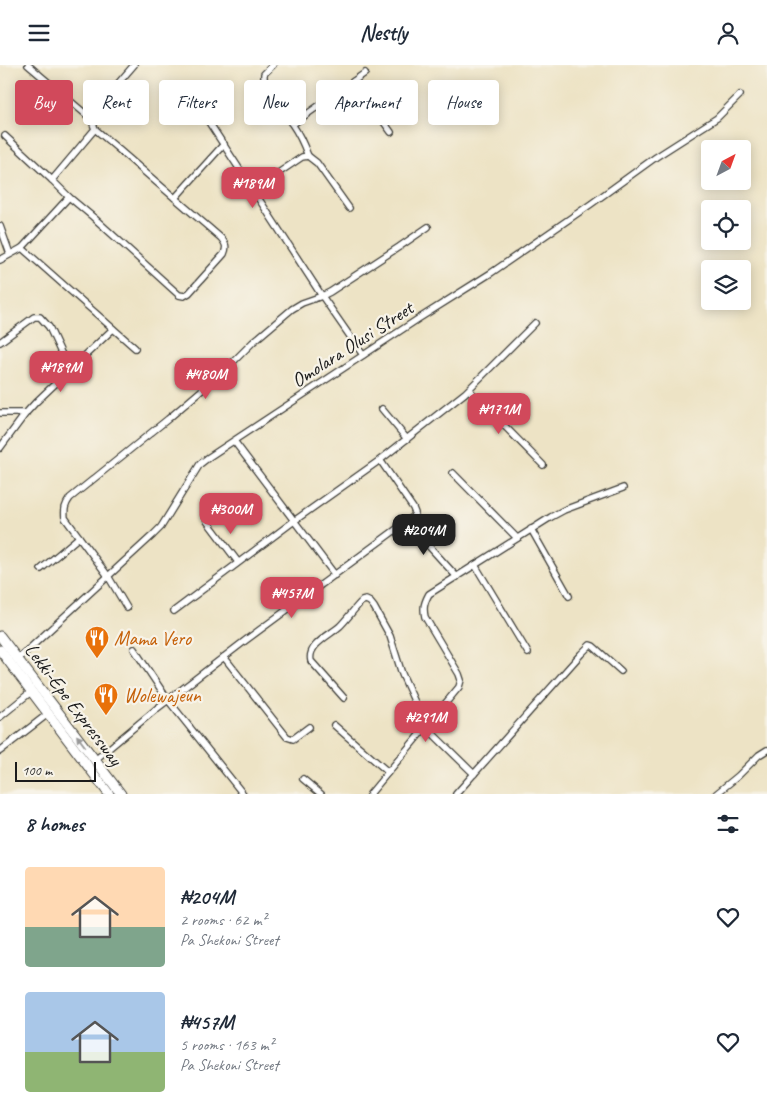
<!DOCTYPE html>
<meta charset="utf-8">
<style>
:root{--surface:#fff;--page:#f2f2f3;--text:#1f2937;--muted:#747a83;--accent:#d1495b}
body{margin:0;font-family:Caveat,sans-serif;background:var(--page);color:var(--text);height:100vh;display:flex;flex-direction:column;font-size:19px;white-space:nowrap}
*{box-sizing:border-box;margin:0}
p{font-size:16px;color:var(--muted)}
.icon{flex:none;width:28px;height:28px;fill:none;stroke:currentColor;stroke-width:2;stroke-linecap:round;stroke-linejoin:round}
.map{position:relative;height:729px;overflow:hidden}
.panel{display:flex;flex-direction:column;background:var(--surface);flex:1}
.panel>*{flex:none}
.top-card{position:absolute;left:15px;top:15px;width:500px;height:45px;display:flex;gap:10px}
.needle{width:32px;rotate:41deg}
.controls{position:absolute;left:701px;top:75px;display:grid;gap:10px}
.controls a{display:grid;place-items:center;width:50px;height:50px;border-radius:5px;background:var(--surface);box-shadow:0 2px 12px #0003;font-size:25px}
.scale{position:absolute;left:15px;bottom:12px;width:81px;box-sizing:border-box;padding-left:5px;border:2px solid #1c1c1c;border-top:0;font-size:14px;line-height:18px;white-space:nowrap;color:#1c1c1c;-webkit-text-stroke:4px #f7f3e8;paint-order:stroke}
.price{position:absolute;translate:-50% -42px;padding:0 11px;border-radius:10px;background:var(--accent);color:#fff;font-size:16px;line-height:32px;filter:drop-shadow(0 1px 2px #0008)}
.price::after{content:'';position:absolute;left:50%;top:30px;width:15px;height:11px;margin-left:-8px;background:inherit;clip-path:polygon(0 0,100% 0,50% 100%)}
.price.on{background:#222;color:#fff}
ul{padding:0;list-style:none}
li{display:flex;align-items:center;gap:15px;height:125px;padding:0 25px}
li span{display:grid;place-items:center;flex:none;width:140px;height:100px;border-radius:5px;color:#555}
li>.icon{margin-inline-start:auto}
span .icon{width:60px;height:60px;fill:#fffc;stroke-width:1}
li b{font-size:21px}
h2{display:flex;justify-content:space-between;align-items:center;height:60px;padding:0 25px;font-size:21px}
.pill{padding:0 18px;border-radius:5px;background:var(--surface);box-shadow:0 2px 12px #0003;font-size:18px;line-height:45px}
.pill.on{background:var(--accent);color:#fff}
header{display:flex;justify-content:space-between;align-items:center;height:65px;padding:0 25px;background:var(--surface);font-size:22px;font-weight:700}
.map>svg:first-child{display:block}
</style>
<header><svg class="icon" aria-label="menu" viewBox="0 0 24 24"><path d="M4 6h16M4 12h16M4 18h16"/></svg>Nestly<svg class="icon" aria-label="person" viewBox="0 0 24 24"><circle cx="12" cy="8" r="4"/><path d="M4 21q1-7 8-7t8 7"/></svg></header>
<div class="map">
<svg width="767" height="729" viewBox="0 0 767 729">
<rect width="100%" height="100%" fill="#f7f3e8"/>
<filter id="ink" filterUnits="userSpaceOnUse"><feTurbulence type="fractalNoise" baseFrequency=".02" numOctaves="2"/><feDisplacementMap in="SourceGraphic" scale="10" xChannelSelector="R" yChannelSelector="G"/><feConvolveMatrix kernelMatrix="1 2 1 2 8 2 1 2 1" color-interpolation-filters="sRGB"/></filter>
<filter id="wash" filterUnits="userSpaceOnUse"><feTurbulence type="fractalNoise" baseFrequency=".0096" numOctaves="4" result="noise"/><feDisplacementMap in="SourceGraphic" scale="20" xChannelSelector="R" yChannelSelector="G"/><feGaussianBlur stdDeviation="1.12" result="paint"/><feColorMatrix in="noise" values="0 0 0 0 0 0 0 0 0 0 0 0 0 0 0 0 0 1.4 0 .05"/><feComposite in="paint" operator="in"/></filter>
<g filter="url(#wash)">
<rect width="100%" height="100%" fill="#ede3c5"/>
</g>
<g filter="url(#ink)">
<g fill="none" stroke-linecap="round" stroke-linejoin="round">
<defs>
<g id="minor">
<path d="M28 0 89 52"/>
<path d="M273 0 264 9C262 24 284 47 292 59 299 69 304 80 308 91"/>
<path d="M354 16 391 67"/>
<path d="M201 45 322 231 363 290"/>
<path d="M293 59 365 8"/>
<path d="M5 71 52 115"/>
<path d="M253 125 302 92 308 91 317 98 349 143"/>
<path d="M69 132 93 152 179 230 184 231 189 228 224 189C227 182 226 179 221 173L95 64"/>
<path d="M175 133 224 79"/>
<path d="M0 161 10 189"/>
<path d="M22 183 135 283"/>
<path d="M0 195 22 183 69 132 52 115 95 64 92 56 89 52 134 0"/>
<path d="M0 277 34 252H40L49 262 69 305"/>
<path d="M469 325 543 400"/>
<path d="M382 344 407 374"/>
<path d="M0 348H26"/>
<path d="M234 376 335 510"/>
<path d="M0 383 26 348 36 337 113 264"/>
<path d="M453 408 517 473"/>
<path d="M207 456 238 497"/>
<path d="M407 457 457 512"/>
<path d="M531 464 569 531"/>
<path d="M475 500 528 588"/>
<path d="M41 504 79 472"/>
<path d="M127 543 108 511 65 453C64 444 65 440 70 433L168 354 223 307 253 277 292 244 302 238 322 231 330 227 399 182 428 162"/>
<path d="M174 546 294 456 380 395 465 328 535 258"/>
<path d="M134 584 168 635 243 729"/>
<path d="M224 592 287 672 293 674 309 662"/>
<path d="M18 594 153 470 161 462 200 399 209 392 418 254 491 208 591 139 656 92 717 53 740 30"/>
<path d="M344 633 311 596C307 580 330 570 340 561 348 553 354 544 362 536L366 535 370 537 374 542 390 571 402 609 426 662 474 709"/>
<path d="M0 652 32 626"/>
<path d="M334 660 388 707"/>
<path d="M0 686 49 648"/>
<path d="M95 695 155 645 246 575 413 452 415 448 413 443 380 395"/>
<path d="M303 714 321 729"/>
<path d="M370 729 459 622 461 615 459 609 425 552C423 543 424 538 429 529L551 452 564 445 623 423"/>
<path d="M456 729 581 589 590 580 593 581 621 606"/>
<path d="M716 729 738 711 759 690 767 685"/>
</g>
<g id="highway">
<path d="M0 571 121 729"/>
<path d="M0 585 109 729"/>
</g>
</defs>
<use href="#minor" stroke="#3b3a35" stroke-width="8"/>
<use href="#highway" stroke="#3b3a35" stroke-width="11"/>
<use href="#minor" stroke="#fff" stroke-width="5.5"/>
<use href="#highway" stroke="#fff" stroke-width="9"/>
</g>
<defs><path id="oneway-solid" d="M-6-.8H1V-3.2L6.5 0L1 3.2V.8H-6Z" transform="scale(1.25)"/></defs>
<use fill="#999" href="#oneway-solid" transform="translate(81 676) rotate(-127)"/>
</g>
<defs>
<symbol id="restaurant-pin" viewBox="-11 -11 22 30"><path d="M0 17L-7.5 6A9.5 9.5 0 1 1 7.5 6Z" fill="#e8710a" stroke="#f7f3e8"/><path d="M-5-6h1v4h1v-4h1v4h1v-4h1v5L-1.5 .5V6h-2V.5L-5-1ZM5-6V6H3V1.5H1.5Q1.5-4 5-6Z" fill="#fff"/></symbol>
</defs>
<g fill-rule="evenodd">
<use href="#restaurant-pin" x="83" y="559" width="28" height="38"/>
<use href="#restaurant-pin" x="92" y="616" width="28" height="38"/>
</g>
<g text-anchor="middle" stroke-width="4.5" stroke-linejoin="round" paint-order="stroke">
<g font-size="20" fill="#1c1c1c" stroke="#f7f3e8">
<text transform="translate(352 279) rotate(-33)" y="7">Omolara Olusi Street</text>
<text transform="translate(74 639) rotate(53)" y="7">Lekki-Epe Expressway</text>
</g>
<g font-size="20" fill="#c56008" stroke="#f7f3e8" text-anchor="start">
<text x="114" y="580">Mama Vero</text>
<text x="124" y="637">Wolewajeun</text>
</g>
</g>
</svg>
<div class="controls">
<a><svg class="needle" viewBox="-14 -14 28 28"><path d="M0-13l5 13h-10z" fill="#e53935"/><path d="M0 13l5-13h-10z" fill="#747a83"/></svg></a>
<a><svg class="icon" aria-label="locate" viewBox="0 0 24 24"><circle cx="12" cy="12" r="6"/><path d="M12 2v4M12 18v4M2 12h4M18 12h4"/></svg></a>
<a><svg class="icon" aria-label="layers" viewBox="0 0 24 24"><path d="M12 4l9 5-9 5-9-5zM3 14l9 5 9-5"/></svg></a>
</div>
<div class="scale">100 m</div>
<b class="price" style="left:253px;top:144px">₦189M</b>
<b class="price" style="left:61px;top:328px">₦189M</b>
<b class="price" style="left:206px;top:335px">₦480M</b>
<b class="price" style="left:499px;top:370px">₦171M</b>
<b class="price" style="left:231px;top:470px">₦300M</b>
<b class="price on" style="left:424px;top:491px">₦204M</b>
<b class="price" style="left:292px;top:554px">₦457M</b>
<b class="price" style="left:426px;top:678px">₦291M</b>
<div class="top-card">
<a class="pill on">Buy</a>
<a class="pill">Rent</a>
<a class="pill">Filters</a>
<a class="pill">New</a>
<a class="pill">Apartment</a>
<a class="pill">House</a>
</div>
</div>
<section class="panel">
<h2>8 homes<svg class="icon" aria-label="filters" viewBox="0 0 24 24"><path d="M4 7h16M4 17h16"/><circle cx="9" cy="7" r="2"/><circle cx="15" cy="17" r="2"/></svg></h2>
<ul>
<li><span style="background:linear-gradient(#ffd9b3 60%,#7fa58c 0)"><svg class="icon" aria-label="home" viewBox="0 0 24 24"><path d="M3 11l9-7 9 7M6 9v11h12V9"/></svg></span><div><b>₦204M</b><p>2 rooms · 62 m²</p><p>Pa Shekoni Street</p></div><svg class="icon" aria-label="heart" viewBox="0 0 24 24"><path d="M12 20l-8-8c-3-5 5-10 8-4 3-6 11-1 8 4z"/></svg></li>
<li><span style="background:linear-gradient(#a9c7e8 60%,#8fb573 0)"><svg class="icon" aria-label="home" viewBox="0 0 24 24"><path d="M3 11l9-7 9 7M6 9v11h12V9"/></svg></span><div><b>₦457M</b><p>5 rooms · 163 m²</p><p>Pa Shekoni Street</p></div><svg class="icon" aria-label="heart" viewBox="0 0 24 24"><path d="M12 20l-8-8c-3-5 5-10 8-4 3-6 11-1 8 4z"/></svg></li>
</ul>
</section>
